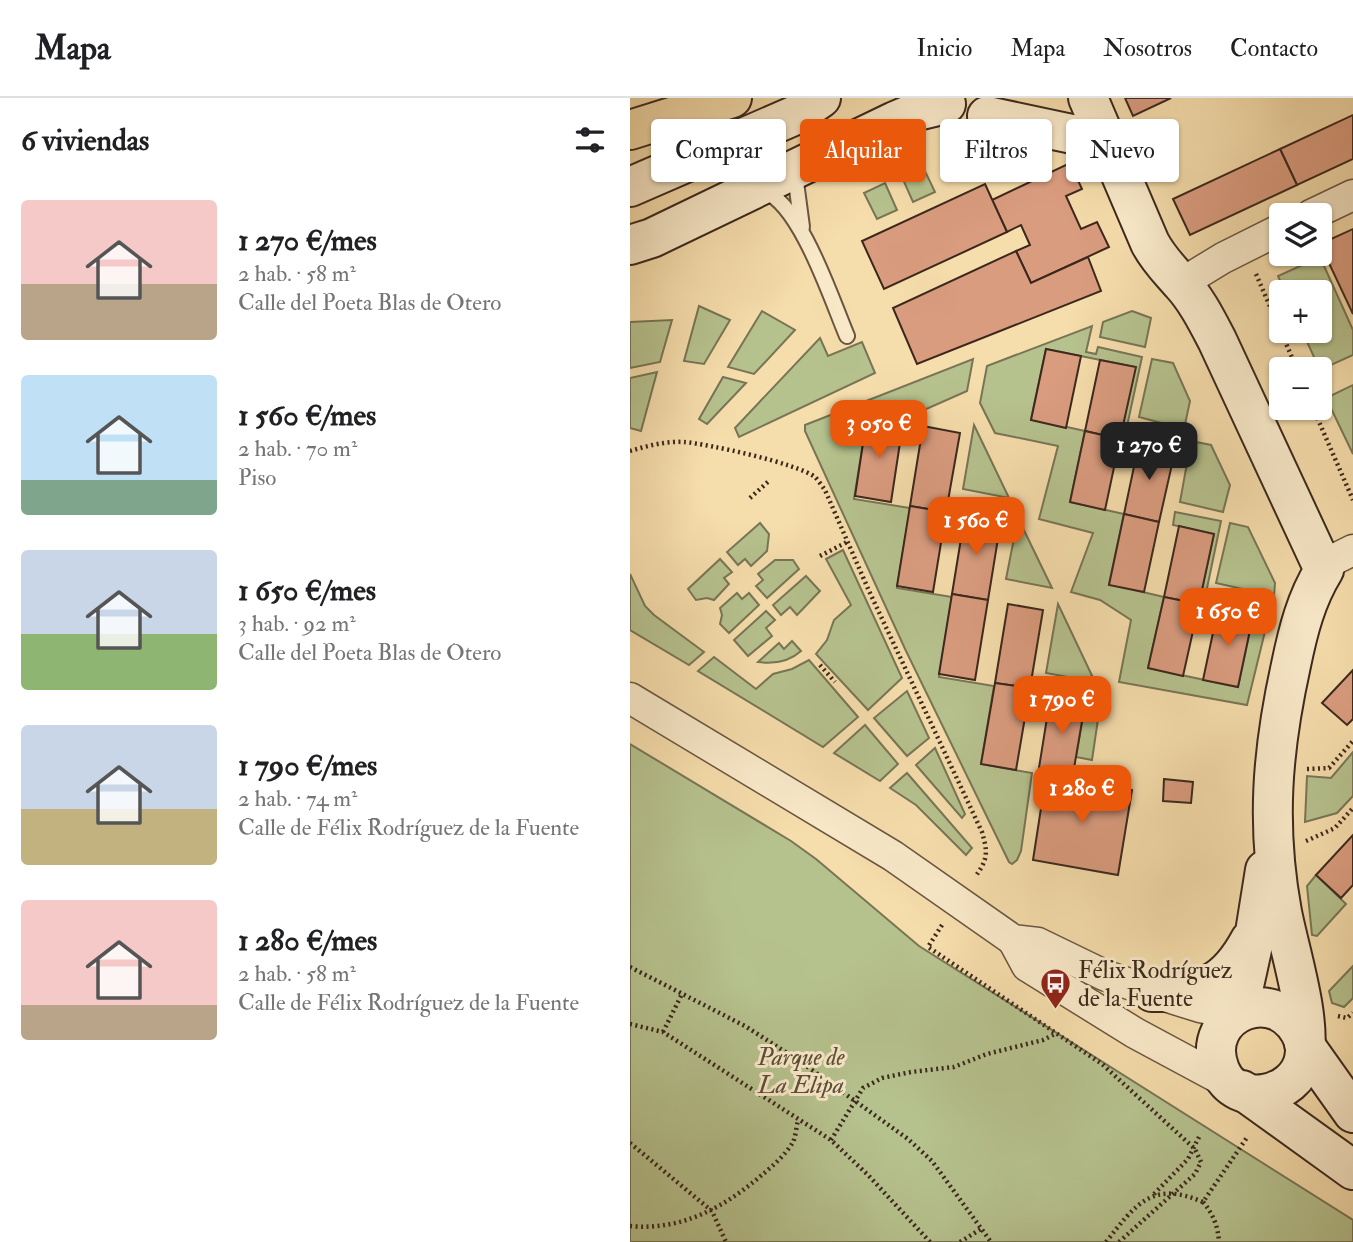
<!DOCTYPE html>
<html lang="es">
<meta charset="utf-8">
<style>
:root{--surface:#fff;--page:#f2f2f2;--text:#202124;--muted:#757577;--line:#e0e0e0;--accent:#ea580c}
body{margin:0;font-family:"IM FELL Double Pica",serif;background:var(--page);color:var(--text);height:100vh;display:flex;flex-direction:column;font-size:26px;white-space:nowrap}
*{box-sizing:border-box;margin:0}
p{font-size:23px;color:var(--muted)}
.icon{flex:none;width:38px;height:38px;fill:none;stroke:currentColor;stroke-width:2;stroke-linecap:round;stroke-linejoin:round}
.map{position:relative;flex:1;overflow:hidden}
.details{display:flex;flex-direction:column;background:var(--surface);width:630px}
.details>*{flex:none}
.guide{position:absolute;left:21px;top:21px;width:597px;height:63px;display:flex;gap:14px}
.tools{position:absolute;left:639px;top:105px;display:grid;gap:14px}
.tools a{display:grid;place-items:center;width:63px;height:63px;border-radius:7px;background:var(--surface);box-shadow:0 2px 5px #0004;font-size:35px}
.price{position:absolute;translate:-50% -60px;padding:0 16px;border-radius:14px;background:var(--accent);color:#fff;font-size:23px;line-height:46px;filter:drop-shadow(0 2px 4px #0008)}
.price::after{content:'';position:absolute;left:50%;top:42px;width:21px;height:16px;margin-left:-10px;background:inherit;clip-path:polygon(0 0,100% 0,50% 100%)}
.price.current{background:#222;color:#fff}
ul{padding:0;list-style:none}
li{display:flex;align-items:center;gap:21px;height:175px;padding:0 21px}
li span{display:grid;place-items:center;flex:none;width:196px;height:140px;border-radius:7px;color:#555}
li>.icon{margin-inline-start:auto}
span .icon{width:84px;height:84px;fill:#fffc;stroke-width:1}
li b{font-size:30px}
h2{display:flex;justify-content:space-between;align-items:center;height:84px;padding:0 21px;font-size:30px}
.pill{padding:0 24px;border-radius:7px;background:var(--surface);box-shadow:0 2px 5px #0004;font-size:24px;line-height:63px}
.pill.current{background:var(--accent);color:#fff}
header{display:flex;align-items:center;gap:42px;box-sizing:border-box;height:98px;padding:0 35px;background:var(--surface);border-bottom:2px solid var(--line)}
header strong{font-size:33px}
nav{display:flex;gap:38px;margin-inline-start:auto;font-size:24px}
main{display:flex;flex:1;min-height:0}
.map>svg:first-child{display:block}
</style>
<header>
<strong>Mapa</strong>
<nav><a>Inicio</a><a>Mapa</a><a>Nosotros</a><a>Contacto</a></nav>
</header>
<main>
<section class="details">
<h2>6 viviendas<svg class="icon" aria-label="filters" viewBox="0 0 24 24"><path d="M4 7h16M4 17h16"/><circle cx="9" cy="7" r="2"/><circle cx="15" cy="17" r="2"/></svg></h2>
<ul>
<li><span style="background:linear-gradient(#f6c9c9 60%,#b9a48a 0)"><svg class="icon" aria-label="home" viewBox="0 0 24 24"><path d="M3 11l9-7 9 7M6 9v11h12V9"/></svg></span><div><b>1 270 €/mes</b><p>2 hab. · 58 m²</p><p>Calle del Poeta Blas de Otero</p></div></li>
<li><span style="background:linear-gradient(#bfe0f5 75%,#7fa58c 0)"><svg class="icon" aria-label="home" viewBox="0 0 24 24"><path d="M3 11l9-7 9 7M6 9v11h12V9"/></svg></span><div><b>1 560 €/mes</b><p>2 hab. · 70 m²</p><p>Piso</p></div></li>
<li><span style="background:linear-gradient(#c9d6e8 60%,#8fb573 0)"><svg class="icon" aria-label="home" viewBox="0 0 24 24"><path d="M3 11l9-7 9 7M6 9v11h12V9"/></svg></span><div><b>1 650 €/mes</b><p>3 hab. · 92 m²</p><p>Calle del Poeta Blas de Otero</p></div></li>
<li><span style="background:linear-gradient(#c9d6e8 60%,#c2b280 0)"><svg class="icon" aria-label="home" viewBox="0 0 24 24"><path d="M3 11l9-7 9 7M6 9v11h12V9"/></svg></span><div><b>1 790 €/mes</b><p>2 hab. · 74 m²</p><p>Calle de Félix Rodríguez de la Fuente</p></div></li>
<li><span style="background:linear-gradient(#f6c9c9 75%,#b9a48a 0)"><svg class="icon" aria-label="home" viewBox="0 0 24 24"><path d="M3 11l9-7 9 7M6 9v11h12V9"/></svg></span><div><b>1 280 €/mes</b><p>2 hab. · 58 m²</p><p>Calle de Félix Rodríguez de la Fuente</p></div></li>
</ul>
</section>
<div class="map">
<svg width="723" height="1144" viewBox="0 0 723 1144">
<rect width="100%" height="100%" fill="#f6ddac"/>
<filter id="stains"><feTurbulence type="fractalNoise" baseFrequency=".00286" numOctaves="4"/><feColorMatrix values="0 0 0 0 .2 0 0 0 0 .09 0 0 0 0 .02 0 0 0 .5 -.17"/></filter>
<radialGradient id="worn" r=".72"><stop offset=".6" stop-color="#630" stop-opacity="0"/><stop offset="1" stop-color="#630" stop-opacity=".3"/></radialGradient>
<g fill="#b6c28e" stroke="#787556" stroke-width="2">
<path d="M287 69H293L305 94 283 104 271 77Z"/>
<path d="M255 85 267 112 247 121 234 95Z"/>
<path d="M690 159 723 232V257L690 272 672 233H690V194H655L648 178Z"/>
<path d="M69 208 100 222 74 266 54 263Z"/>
<path d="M132 213 165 232 124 276 98 269Z"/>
<path d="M502 213 521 220 515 249 470 239 473 224Z"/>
<path d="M42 222 30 264 0 270V224Z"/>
<path d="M462 228 456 254 466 256 468 249 512 259 494 342 490 341 505 269 416 251 401 321 455 333 440 404 494 416 479 486 534 499 518 570 608 589 623 518 582 509 585 497 641 509 617 607 489 584 501 522 470 502 441 494 463 435 409 421 428 348 365 335 350 305 357 268Z"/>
<path d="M190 240 198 258 232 244 245 275 109 339 105 330Z"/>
<path d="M343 261 337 293 267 324 237 320 224 401 280 410 267 490 322 499 309 579 364 588 351 666 402 675 391 753 387 762 382 766 379 764 276 553 175 333V327Z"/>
<path d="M522 261 543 265 560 303 554 331 509 319Z"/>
<path d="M27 274 11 333 0 330V280Z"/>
<path d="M93 279 116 285 77 326 69 321Z"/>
<path d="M723 287V356L696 300Z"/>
<path d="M344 327 379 400 333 391Z"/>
<path d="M561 343 581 347 600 387 593 414 550 404Z"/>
<path d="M545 414 591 423 576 495H571L584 436 543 427Z"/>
<path d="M388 420 422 490 376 481Z"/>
<path d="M130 425 139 436 137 453 121 468 115 461 108 467 97 454Z"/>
<path d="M600 425 618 429 645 485 644 498 586 485Z"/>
<path d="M213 452 272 580 238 612 186 556 197 542 204 522 221 507 196 461Z"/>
<path d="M90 461 102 474 94 480 99 486 84 502 77 500 66 502 58 491Z"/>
<path d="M145 462H163L169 471 137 500 126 488 133 482 128 476Z"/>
<path d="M0 476 15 508 24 517 74 554 59 567 0 532Z"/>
<path d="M176 478 190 493 167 517 160 509 151 517 143 507Z"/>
<path d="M107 495 112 501 119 495 129 507 99 535 90 526 92 517 90 510Z"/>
<path d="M428 506 465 584 416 575Z"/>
<path d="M136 513 145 522 136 530 142 538 118 558 104 542Z"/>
<path d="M162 543 171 553C159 564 143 566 128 564L149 545 154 551Z"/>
<path d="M84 559 126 591 143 576 162 571 179 562 228 619 193 649 68 573Z"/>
<path d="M415 585 472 594 462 662 446 659 456 601 414 593Z"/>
<path d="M277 593 299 640 277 658 244 620Z"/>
<path d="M235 627 268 666 250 683 204 655Z"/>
<path d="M0 646 161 743 186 761 289 848 723 1122V1144H0Z"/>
<path d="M305 650 335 716 332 720 286 667Z"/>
<path d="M723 654V698L707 715 675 724 677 678 701 680Z"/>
<path d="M277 675 342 750 336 757 286 707 260 690Z"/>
<path d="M686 777 716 806 687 838 682 837 677 788Z"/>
<path d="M723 868V900L714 909 702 905 699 893Z"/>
</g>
<g fill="#da9c7f" stroke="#3b281d" stroke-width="2">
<path d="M495 0H541L503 18Z"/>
<path d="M723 17V61L667 87 650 51Z"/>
<path d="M650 51 667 87 560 137 543 101Z"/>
<path d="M440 65 452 91 436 98 451 131 467 124 479 149 401 185 386 153 400 147 391 127 377 134 362 102Z"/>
<path d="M355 86 377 134 254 191 232 143Z"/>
<path d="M723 131V216L690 146Z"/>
<path d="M386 153 401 185 458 159 471 193 287 266 263 210Z"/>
<path d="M416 251 451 258 436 330 401 322Z"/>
<path d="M470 262 506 269 490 341 455 333Z"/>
<path d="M237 319 273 325 261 404 225 398Z"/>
<path d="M293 328 330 335 316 414 280 408Z"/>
<path d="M455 333 490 341 475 412 440 404Z"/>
<path d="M509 345 545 353 529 424 494 416Z"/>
<path d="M280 408 316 414 303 494 267 488Z"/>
<path d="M335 416 371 422 358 502 322 496Z"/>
<path d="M494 416 529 424 514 494 479 487Z"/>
<path d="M549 428 584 436 569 506 534 499Z"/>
<path d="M322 496 358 502 345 582 309 576Z"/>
<path d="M534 499 569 506 553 578 518 570Z"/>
<path d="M378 506 413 512 400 590 365 585Z"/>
<path d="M588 511 623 518 608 589 573 582Z"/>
<path d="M723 572V621L717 627 692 605Z"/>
<path d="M365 585 400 590 386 672 351 666Z"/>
<path d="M421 595 456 600 442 682 408 676Z"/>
<path d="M416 678 502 692 488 777 403 762Z"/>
<path d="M534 681 563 684 561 705 533 703Z"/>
<path d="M723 737V787L711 800 686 777Z"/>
</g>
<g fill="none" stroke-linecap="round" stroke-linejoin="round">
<defs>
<g id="lane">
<path d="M171 74 166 84 172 129"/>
<path d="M133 93C170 104 202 203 217 238"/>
</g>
<g id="street">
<path d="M681 117 723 97"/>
<path d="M552 185 593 160 651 131"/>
<path d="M694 472 705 461 723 452"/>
<path d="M0 600 263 758 383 842 408 845 474 877 522 894 570 909 606 916"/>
<path d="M383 842 397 868 505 935 598 985"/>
</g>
<g id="secondary">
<path d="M458 0 520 145C529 162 539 171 551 185 566 201 577 223 587 242L694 472C676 501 668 533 661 567 642 653 636 727 652 814 660 855 682 921 674 961 666 999 606 1012 590 972 567 915 650 880 674 943"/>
<path d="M357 18 475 43"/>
<path d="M0 89 168 16 191 0"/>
<path d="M0 147 22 140 265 23 291 12 316 6"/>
<path d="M522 894C572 895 595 888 620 842"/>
<path d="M608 915 623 847 635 772"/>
<path d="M674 946 723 1015"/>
<path d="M612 992 723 1072"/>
</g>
<path id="highway" d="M0 32 102 0"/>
</defs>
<use href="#lane" stroke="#6a5541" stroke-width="18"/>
<use href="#street" stroke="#6a5541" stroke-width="33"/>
<use href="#secondary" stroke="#3b281d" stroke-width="42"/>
<use href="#highway" stroke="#3b281d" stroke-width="42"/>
<g stroke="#3b281d" stroke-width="4.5" stroke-dasharray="2 3.5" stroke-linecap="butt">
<path d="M626 176 667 271"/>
<path d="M683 310 723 402"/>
<path d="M0 353C17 348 35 343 54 344 78 346 166 365 185 379 188 382 192 388 195 392L239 493 352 734C358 755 358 761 345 779"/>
<path d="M120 400 140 382"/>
<path d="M190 458 217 444"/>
<path d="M190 567 205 584"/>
<path d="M677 671 699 670 723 643"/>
<path d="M676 743 705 730 723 710"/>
<path d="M312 827 298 849 472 966 565 1051 571 1064 565 1076 489 1144"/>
<path d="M0 869 115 928 168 962 278 1041 302 1063 361 1144"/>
<path d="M708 918 717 920 723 915"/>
<path d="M0 926 33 934 201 1042 238 1077 300 1144"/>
<path d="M33 934 52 896"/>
<path d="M201 1042 233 990 252 980 281 974 324 969 357 956 413 942 425 936"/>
<path d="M0 1045 82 1113 96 1144"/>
<path d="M524 1096 558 1061 570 1037"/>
<path d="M573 1104C583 1116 588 1128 589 1144"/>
<path d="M0 1128C52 1133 95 1109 133 1076 143 1068 157 1055 163 1044 166 1038 166 1029 168 1023"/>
<path d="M330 1144 351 1131"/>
<path d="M476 1144C506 1106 522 1082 573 1104L618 1038"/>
</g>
<use href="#lane" stroke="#f9e9c9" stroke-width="14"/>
<use href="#street" stroke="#f9e9c9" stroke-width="30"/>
<use href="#secondary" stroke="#f9e9c9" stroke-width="38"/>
<use href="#highway" stroke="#f6ddac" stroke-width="38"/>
</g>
<defs>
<symbol id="bus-pin" viewBox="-11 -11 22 30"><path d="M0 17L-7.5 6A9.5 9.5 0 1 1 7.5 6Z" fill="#8f2418" stroke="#f9e9c9"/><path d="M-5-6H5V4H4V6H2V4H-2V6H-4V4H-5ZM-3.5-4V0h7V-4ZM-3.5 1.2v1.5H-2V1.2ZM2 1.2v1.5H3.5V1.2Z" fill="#fff"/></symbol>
</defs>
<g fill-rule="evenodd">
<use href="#bus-pin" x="408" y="868" width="35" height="47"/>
</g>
<g text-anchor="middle" stroke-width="6" stroke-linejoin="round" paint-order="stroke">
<g font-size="24" fill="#3b281d" stroke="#f9e9c9" text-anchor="start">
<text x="448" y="880">Félix Rodríguez<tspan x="448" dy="28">de la Fuente</tspan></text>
</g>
<g font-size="24" font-style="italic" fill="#5a4e39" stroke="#f9e9c9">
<text x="171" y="967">Parque de<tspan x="171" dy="28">La Elipa</tspan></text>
</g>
</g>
<rect width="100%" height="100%" filter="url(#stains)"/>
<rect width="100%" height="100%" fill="url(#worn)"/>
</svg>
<div class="tools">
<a><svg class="icon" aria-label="layers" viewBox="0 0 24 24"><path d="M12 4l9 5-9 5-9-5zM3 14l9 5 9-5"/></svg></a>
<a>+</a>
<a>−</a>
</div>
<b class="price" style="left:249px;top:362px">3 050 €</b>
<b class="price current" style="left:519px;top:384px">1 270 €</b>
<b class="price" style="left:346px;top:459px">1 560 €</b>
<b class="price" style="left:598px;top:550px">1 650 €</b>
<b class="price" style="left:432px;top:638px">1 790 €</b>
<b class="price" style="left:452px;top:727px">1 280 €</b>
<div class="guide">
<a class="pill">Comprar</a>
<a class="pill current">Alquilar</a>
<a class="pill">Filtros</a>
<a class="pill">Nuevo</a>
</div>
</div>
</main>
